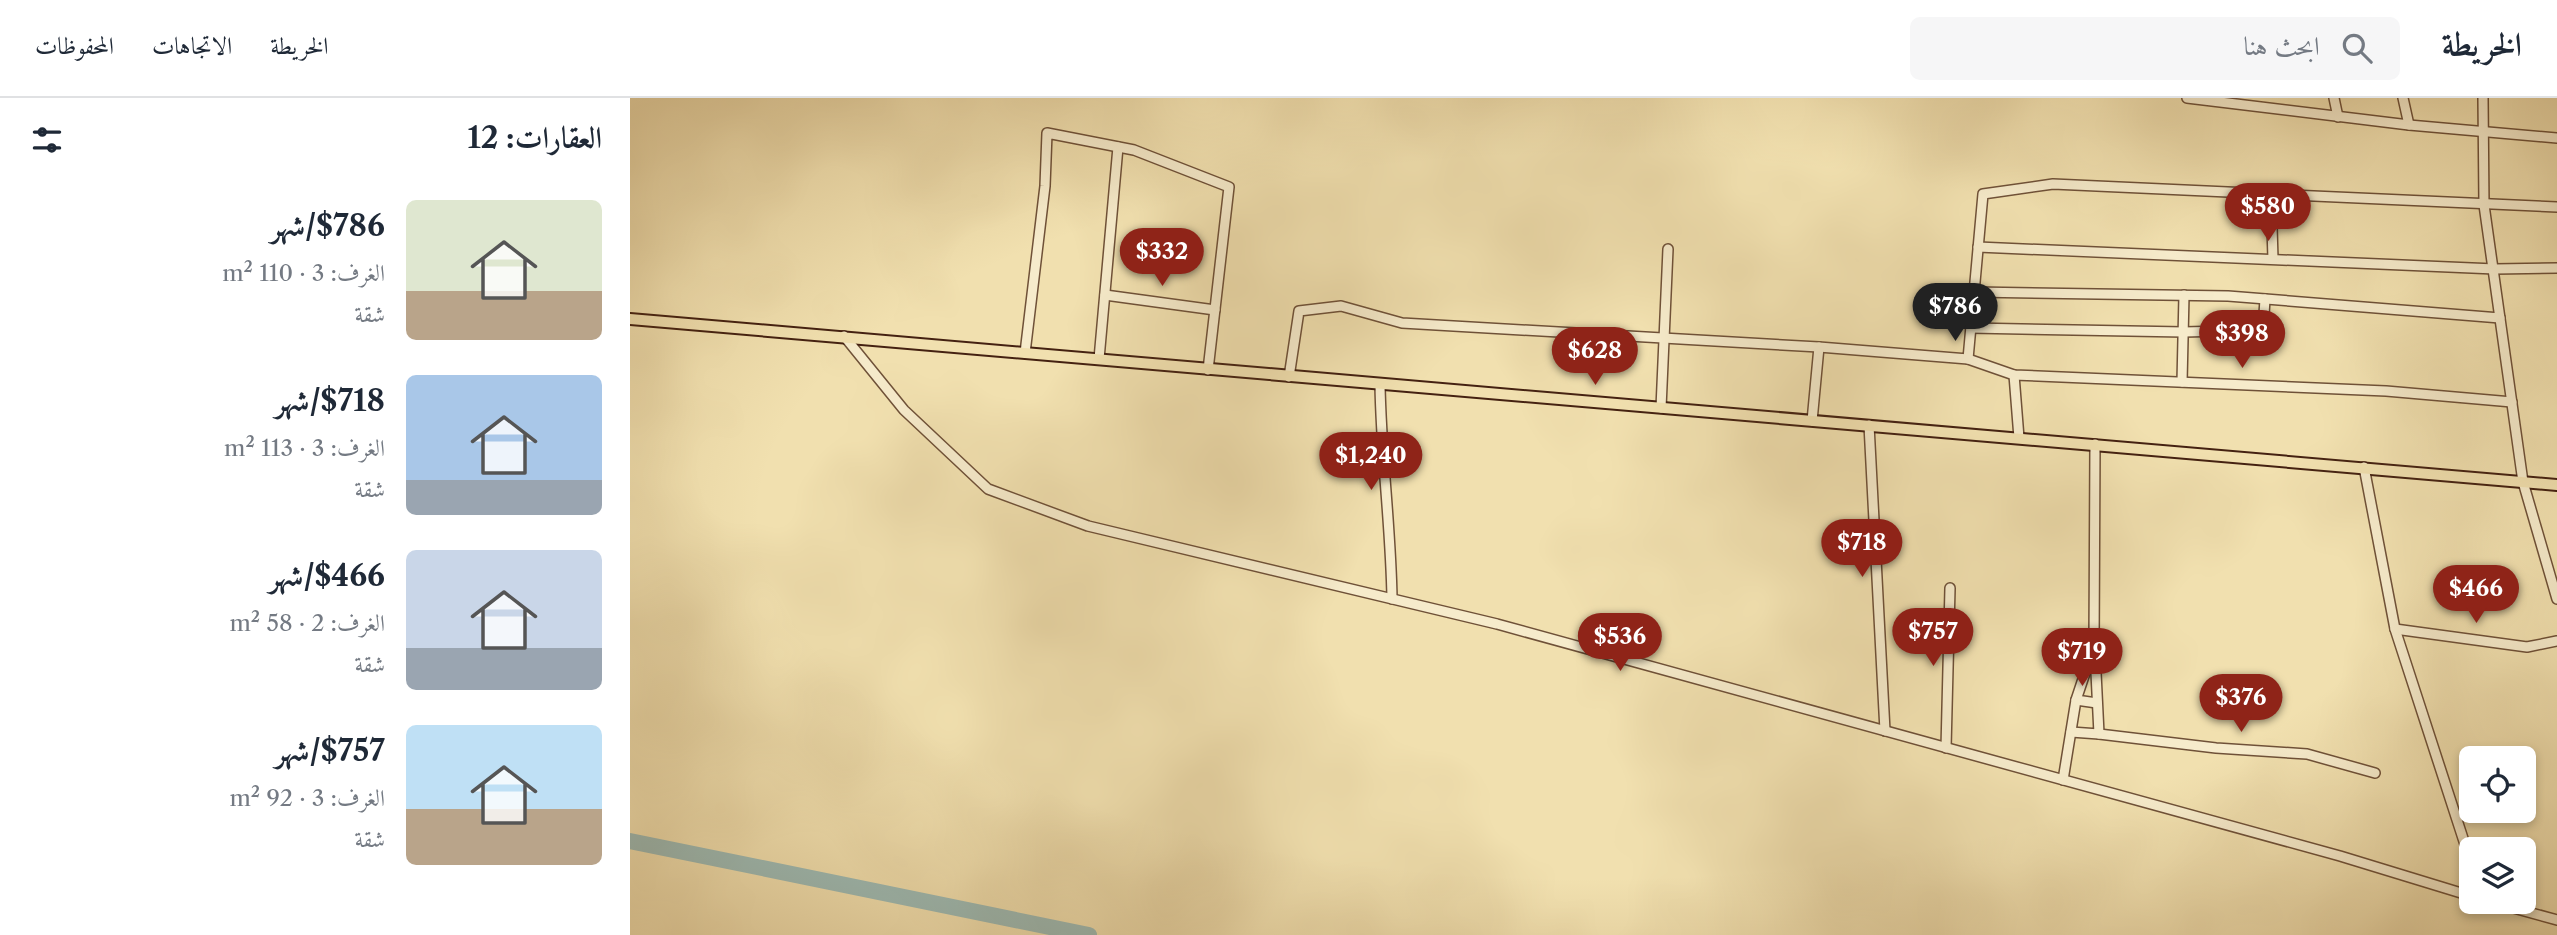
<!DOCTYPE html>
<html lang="ar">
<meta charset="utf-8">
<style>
:root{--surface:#fff;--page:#f6f6f7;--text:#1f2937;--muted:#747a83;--line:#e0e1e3;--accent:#8f2418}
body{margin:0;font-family:"Libre Caslon Text",Amiri,serif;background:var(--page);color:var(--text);direction:rtl;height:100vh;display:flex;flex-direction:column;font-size:26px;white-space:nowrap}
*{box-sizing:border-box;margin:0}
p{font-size:23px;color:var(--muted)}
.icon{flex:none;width:38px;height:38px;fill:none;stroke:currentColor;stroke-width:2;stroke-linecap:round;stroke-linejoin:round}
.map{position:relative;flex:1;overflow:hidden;direction:ltr}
.drawer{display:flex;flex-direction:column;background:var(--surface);width:630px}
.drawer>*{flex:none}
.fabs{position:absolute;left:1829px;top:648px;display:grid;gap:14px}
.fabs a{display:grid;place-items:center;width:77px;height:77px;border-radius:10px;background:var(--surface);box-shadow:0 4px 10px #0003;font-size:35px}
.price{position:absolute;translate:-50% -60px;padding:0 16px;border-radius:24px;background:var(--accent);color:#fff;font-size:23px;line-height:46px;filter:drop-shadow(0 2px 4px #0008)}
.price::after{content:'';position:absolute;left:50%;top:42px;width:21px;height:16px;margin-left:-10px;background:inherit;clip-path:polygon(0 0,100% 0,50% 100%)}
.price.on{background:#222;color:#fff}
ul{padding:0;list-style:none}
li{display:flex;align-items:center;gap:21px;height:175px;padding:0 28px}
li span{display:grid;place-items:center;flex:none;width:196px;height:140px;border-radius:10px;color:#555}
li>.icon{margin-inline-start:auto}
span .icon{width:84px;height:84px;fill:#fffc;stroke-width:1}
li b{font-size:30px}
h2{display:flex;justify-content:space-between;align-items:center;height:84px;padding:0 28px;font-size:30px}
header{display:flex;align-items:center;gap:42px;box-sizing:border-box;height:98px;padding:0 35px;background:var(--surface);border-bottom:2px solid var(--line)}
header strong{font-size:33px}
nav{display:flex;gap:38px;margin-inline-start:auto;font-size:24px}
.search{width:490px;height:63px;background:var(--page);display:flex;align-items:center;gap:18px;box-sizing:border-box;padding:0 24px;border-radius:10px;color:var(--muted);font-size:26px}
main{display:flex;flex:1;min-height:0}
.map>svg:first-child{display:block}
</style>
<header>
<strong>الخريطة</strong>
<div class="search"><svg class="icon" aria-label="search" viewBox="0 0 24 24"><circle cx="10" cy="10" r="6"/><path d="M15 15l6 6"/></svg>ابحث هنا</div>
<nav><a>الخريطة</a><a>الاتجاهات</a><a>المحفوظات</a></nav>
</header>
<main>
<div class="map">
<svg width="1927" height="837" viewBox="0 0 1927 837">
<rect width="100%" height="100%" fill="#f1e0af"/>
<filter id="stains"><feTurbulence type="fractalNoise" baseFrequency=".00286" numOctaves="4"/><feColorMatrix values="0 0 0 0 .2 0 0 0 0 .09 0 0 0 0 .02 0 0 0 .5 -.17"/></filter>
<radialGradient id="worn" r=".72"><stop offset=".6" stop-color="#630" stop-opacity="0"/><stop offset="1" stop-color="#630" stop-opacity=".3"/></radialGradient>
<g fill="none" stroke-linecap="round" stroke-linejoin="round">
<path stroke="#9ebbb4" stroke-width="16" d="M0 743 459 837"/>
<defs>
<g id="minor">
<path d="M1557 0 1779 27 1927 40"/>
<path d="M1704 0 1708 19"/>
<path d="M1773 0 1779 27"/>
<path d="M1853 0 1854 107 1893 384 1927 501"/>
<path d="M1641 96 1643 161"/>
<path d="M1348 149 1865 171 1927 170"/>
<path d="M1344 194 1598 198 1870 220"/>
<path d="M475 197 585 212"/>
<path d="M1341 230 1554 234 1633 232 1635 201"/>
<path d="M214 238 274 312 358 391 458 428 867 526 1710 758 1841 798"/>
<path d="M395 255 415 88 417 35 504 52 599 89 578 272"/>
<path d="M469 261 488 49"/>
<path d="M1338 261 1384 277 1756 293 1882 304"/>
<path d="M1384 277 1389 340"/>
<path d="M659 279 669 213 711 208 772 225 1189 249 1338 261 1353 96 1423 86 1927 109"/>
<path d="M1552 284 1554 197"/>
<path d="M750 286C751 358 761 429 762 501"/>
<path d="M1031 310 1038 151"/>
<path d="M1182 323 1189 249"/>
<path d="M1239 327 1255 633"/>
<path d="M1734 369 1765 531 1841 765"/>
<path d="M1765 531 1897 549 1927 543"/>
<path d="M1446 602 1467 605"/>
<path d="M1441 634 1469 636 1465 554"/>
<path d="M1469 636 1586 650 1677 656 1745 675"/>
<path d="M1316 650 1320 490"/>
<path d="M1433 682 1446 602 1464 548 1465 346"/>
<path d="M1858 803 1927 822"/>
</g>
<path id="major" d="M0 221 1927 387"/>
</defs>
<use href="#minor" stroke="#6f5138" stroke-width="12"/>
<use href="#major" stroke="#442111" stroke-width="14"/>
<use href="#minor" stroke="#f6ebcb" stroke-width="9"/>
<use href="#major" stroke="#f1e0af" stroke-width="10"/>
</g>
<rect width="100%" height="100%" filter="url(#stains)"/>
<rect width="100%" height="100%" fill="url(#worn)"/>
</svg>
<div class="fabs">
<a><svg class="icon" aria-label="locate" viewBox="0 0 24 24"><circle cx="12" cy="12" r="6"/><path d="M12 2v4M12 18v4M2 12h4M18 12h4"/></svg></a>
<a><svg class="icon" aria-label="layers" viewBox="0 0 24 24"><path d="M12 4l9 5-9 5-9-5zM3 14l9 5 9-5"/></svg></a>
</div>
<b class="price" style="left:1638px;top:145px">$580</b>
<b class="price" style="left:532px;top:190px">$332</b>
<b class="price on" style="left:1325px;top:245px">$786</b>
<b class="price" style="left:1612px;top:272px">$398</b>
<b class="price" style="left:965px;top:289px">$628</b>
<b class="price" style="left:741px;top:394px">$1,240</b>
<b class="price" style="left:1232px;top:481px">$718</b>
<b class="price" style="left:1846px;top:527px">$466</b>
<b class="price" style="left:1303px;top:570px">$757</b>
<b class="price" style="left:990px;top:575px">$536</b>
<b class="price" style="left:1452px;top:590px">$719</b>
<b class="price" style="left:1611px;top:636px">$376</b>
</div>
<section class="drawer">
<h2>العقارات: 12<svg class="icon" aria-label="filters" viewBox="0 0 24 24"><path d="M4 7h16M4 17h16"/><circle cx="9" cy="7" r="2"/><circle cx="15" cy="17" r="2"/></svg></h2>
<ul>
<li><span style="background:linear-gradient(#dfe7d0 65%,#b9a48a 0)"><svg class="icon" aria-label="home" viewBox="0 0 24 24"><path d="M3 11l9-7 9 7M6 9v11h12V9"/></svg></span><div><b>$786/شهر</b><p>الغرف: 3 · 110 m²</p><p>شقة</p></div></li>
<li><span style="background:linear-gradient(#a9c7e8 75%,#9aa5b1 0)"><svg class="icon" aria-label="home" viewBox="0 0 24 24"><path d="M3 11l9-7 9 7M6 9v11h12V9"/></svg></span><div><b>$718/شهر</b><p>الغرف: 3 · 113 m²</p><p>شقة</p></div></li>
<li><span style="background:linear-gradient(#c9d6e8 70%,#9aa5b1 0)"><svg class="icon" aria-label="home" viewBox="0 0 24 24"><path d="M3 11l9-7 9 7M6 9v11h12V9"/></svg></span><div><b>$466/شهر</b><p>الغرف: 2 · 58 m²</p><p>شقة</p></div></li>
<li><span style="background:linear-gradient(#bfe0f5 60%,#b9a48a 0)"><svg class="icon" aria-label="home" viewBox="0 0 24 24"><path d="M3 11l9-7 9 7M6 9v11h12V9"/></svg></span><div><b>$757/شهر</b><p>الغرف: 3 · 92 m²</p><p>شقة</p></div></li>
</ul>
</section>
</main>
